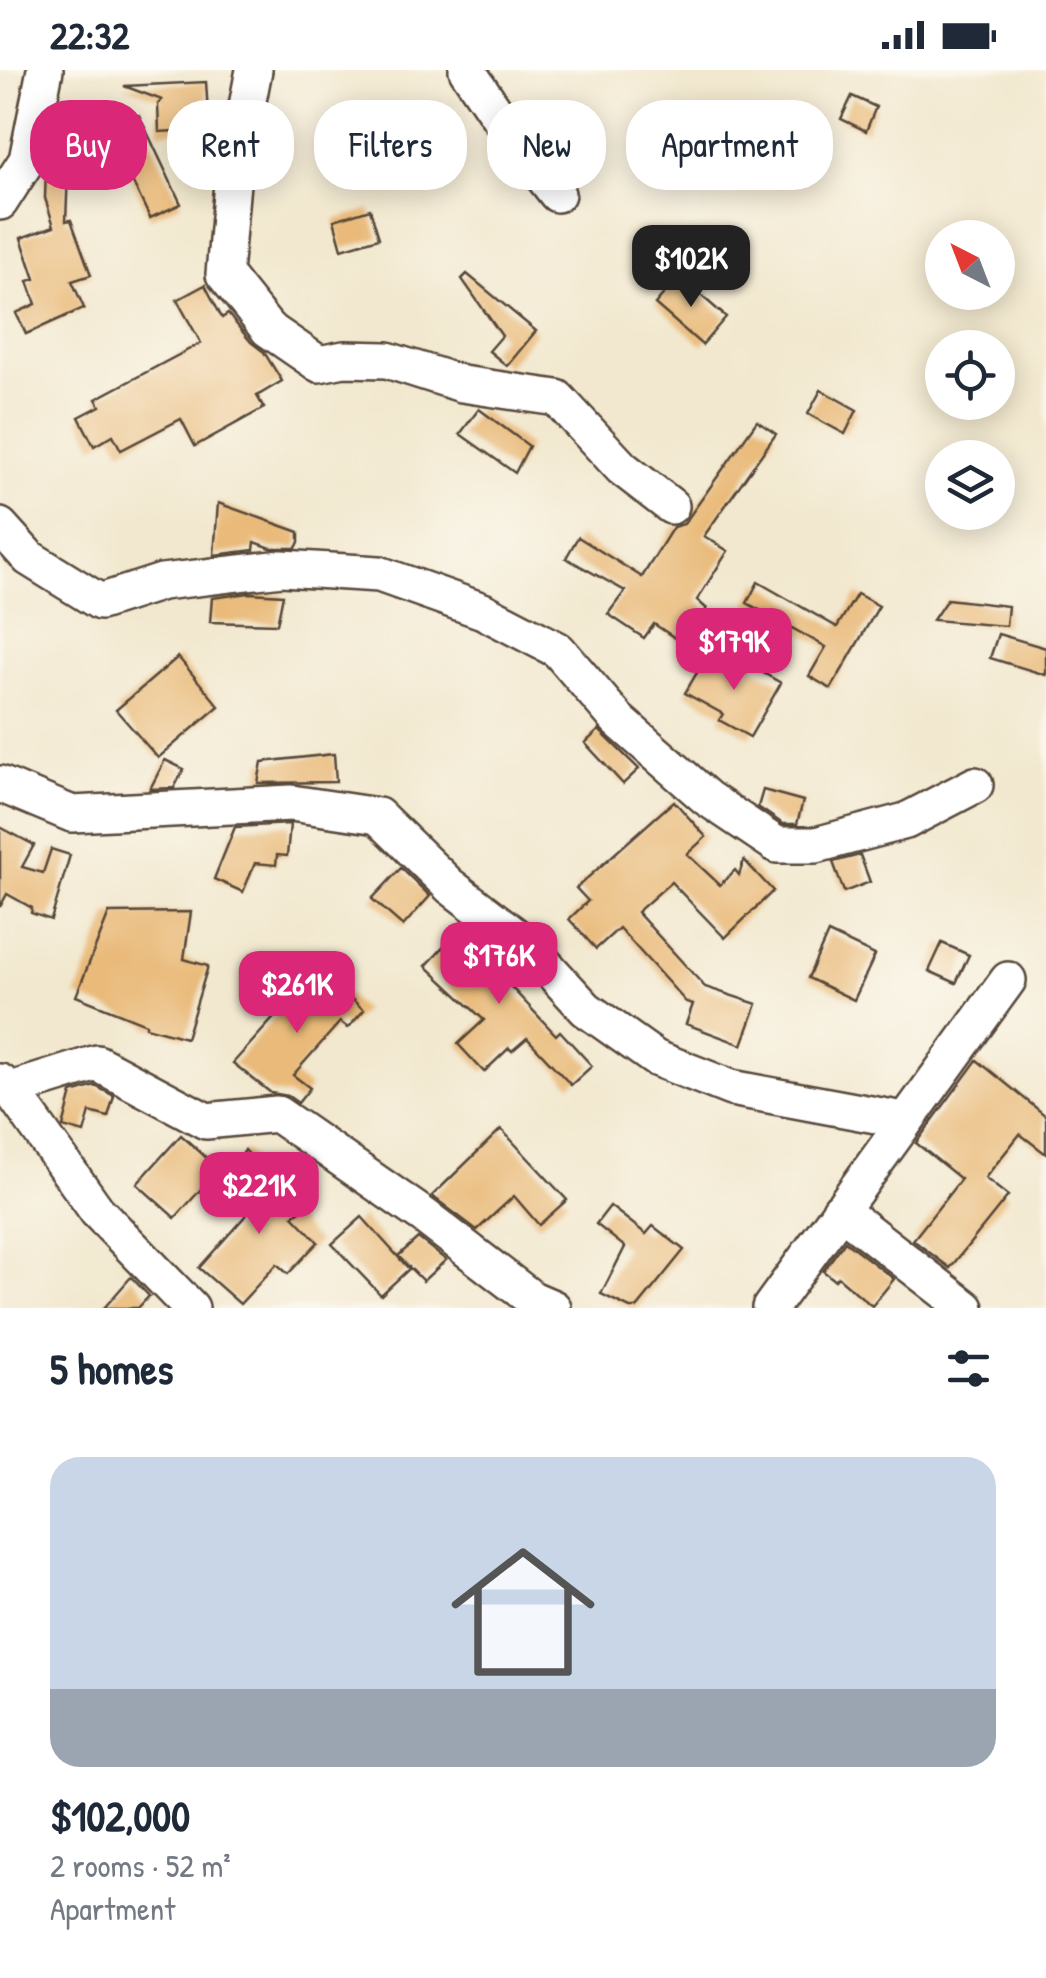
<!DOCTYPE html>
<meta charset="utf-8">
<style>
:root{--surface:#fff;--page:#f2f2f3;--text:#1f2937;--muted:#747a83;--accent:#db2777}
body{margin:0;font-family:"Patrick Hand",sans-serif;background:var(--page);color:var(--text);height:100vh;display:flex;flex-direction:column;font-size:38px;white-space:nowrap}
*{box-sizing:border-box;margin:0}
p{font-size:32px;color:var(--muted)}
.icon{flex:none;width:55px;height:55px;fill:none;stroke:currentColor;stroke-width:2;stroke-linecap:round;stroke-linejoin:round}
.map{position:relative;height:1238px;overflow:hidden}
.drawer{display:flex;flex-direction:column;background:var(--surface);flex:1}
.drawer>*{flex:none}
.hud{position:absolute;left:30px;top:30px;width:988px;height:90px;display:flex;gap:20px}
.needle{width:65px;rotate:318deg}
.buttons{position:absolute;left:925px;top:150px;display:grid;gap:20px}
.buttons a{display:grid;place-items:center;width:90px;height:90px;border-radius:50%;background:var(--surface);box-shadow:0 5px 25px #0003;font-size:50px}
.price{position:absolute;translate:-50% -85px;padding:0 22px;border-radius:20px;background:var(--accent);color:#fff;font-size:32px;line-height:65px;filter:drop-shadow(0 2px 5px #0008)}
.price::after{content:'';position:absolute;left:50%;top:60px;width:30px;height:22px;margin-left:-15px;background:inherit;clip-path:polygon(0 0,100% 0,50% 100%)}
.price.current{background:#222;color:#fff}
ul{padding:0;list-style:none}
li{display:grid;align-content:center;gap:20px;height:530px;padding:0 50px}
li span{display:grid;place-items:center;height:310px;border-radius:30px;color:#555}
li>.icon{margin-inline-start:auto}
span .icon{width:180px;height:180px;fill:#fffc;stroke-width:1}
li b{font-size:42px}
h2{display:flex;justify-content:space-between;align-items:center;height:120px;padding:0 50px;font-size:42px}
.chip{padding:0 35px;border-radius:40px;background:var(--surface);box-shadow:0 5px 25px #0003;font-size:35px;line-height:90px}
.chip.current{background:var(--accent);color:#fff}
.status{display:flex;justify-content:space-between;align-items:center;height:70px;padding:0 50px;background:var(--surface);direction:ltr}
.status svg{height:28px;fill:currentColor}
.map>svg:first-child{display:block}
</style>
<div class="status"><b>22:32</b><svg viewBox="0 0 49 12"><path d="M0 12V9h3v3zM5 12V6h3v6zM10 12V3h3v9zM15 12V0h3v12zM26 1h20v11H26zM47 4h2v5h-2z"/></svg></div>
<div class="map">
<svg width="1046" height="1238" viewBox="0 0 1046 1238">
<rect width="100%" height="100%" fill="#fbf7ec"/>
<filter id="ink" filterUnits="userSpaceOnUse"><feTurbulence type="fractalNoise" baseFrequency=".01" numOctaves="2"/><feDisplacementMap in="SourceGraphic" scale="20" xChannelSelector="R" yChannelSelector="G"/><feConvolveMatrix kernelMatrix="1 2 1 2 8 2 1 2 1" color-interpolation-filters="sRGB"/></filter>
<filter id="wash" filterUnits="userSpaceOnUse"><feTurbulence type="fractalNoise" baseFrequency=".0048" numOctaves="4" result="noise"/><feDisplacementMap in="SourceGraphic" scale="40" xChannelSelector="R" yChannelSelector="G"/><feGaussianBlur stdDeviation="2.25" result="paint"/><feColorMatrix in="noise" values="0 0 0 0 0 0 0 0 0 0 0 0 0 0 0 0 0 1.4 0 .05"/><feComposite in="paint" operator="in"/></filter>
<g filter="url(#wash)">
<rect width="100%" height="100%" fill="#f2e8cf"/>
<g id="blocks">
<g fill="#e9ba79">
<path d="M206 12 209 59 159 62 158 34 162 30 124 16Z"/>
<path d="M852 26 876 37 866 61 841 49Z"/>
<path d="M111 39 109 49 139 45 181 134 150 148 124 94 68 102 66 151 71 150 91 205 72 211 84 238 26 264 16 243 36 234 28 211 35 209 21 168 54 156 45 128 46 99 57 50Z"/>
<path d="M370 139 379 168 342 179 334 150Z"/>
<path d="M467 204 536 261 507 296 489 281 502 266 462 209Z"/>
<path d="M679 206 726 247 702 275 655 234Z"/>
<path d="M205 215 222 248 228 244 251 272 264 282 282 311 257 326 264 338 195 376 181 349 121 380 113 365 94 376 79 347 100 336 96 329 201 273 177 230Z"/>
<path d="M821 320 857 340 845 364 808 344Z"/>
<path d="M479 339 529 376 515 403 460 364Z"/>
<path d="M757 351 776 364 704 466 728 481 697 530 707 539 681 572 654 554 644 568 608 544 625 521 566 488 578 467 642 507 673 457 684 454Z"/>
<path d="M218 433 299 462V472L296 478H271L255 472 254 480 214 485Z"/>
<path d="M758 512 837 557 857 524 879 536 831 619 809 606 826 577 747 533Z"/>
<path d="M249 523 283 525 277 554 210 552 212 528Z"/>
<path d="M947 529 1008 536 1006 556 933 550Z"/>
<path d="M998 564 1046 578V605L990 588Z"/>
<path d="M709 582 746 603 751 596 781 613 750 667 719 650 723 644 685 623Z"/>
<path d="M178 587 219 636 158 688 116 640Z"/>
<path d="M599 660 639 699 623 714 585 673Z"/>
<path d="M334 684 336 712 258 713 262 692Z"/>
<path d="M165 690 184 699 174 718 150 719Z"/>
<path d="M763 720 803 731 797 754H783L758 737Z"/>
<path d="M674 731 706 767 687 784 720 815 735 800 739 805 744 790 773 821 725 868 671 812 637 842 705 917 757 934 742 975 686 954 693 934 686 932 619 858 596 879 569 849 588 831 576 818Z"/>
<path d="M290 754 287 786 277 785 276 795 255 793 243 822 214 809 235 757Z"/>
<path d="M0 757 34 775 22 797 43 803 51 779 70 785 51 850 31 843 32 838 7 824 0 837Z"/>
<path d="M860 785 870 812 844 822 833 792Z"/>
<path d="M401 798 430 826 403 856 372 829Z"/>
<path d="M191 842 184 889 208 896 186 968 146 957V954L76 926 109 843Z"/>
<path d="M465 854 509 891 498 903 556 965 560 961 592 996 571 1015 527 968 512 981 509 978 484 1002 458 974 484 950 426 896Z"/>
<path d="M828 863 875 885 854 930 808 908Z"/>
<path d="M942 873 969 885 956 913 929 901Z"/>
<path d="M318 899 364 940 348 958 340 952 293 1005 310 1018 298 1033 288 1026 271 1023 233 993Z"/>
<path d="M977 990 1046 1046V1084L1020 1064 985 1108 1008 1126 950 1198 913 1170 961 1109 916 1073Z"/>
<path d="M95 1016 114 1026 108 1047 90 1042 84 1063 63 1057 72 1023Z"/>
<path d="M501 1059 567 1130 539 1155 514 1126 477 1160 432 1126Z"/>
<path d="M181 1065 219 1099 175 1148 137 1114Z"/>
<path d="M245 1080 300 1141 293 1146 318 1172 288 1204 277 1194 240 1234 199 1198 263 1126 230 1104Z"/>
<path d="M610 1136 646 1164 653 1156 684 1180 637 1238H630L601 1224 625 1177 596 1154Z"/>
<path d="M362 1147 409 1199 381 1225 332 1174Z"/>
<path d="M418 1168 446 1190 423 1211 398 1186Z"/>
<path d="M845 1171 894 1209 872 1236 838 1207 835 1210 823 1201Z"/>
<path d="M131 1207 149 1226 138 1238H104Z"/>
</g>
</g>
</g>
<g filter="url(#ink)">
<use href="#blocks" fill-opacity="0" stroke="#564639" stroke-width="2.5"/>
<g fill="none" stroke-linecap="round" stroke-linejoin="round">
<defs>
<g id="minor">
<path d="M254 0 232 113 224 204 268 259 319 294 344 289 387 290 462 314 557 328 622 398 671 436"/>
<path d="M467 0 516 72 557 124"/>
<path d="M0 132 27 90 45 0"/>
<path d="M0 456 29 488 100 532 162 512 282 498 379 504 483 541 558 580 618 650 707 728 777 775H816L906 751 975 715"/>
<path d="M0 714 72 744 291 733 378 746 450 816 527 875 586 939 655 988 731 1018 903 1050"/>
<path d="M0 1012 11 1020 97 993 206 1051 277 1044 424 1146 532 1229 553 1238"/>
<path d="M11 1020 97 1141 191 1238"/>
<path d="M840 1140 966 1238"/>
<path d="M770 1238 1008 910"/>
</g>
</defs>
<use href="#minor" stroke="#564639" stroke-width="40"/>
<use href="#minor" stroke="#fff" stroke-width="35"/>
</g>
</g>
</svg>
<div class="buttons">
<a><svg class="needle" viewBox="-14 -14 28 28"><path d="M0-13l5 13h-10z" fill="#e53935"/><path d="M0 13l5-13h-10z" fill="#747a83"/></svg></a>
<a><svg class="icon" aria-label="locate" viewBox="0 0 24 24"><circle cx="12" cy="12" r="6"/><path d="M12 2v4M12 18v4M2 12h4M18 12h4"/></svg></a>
<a><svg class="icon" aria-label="layers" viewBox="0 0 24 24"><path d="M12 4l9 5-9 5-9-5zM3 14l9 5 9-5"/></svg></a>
</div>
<b class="price current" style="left:691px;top:240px">$102K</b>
<b class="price" style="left:734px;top:623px">$179K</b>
<b class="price" style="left:499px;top:937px">$176K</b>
<b class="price" style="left:297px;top:966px">$261K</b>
<b class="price" style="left:259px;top:1167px">$221K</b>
<div class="hud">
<a class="chip current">Buy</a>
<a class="chip">Rent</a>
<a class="chip">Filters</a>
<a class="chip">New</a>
<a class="chip">Apartment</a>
</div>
</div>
<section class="drawer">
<h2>5 homes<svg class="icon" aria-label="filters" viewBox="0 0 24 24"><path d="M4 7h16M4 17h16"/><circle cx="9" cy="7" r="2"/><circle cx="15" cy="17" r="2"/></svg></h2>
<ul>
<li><span style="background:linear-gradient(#c9d6e8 75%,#9aa5b1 0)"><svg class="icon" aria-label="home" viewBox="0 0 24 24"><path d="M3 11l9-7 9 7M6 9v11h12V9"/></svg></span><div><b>$102,000</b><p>2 rooms · 52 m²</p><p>Apartment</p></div></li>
</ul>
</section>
